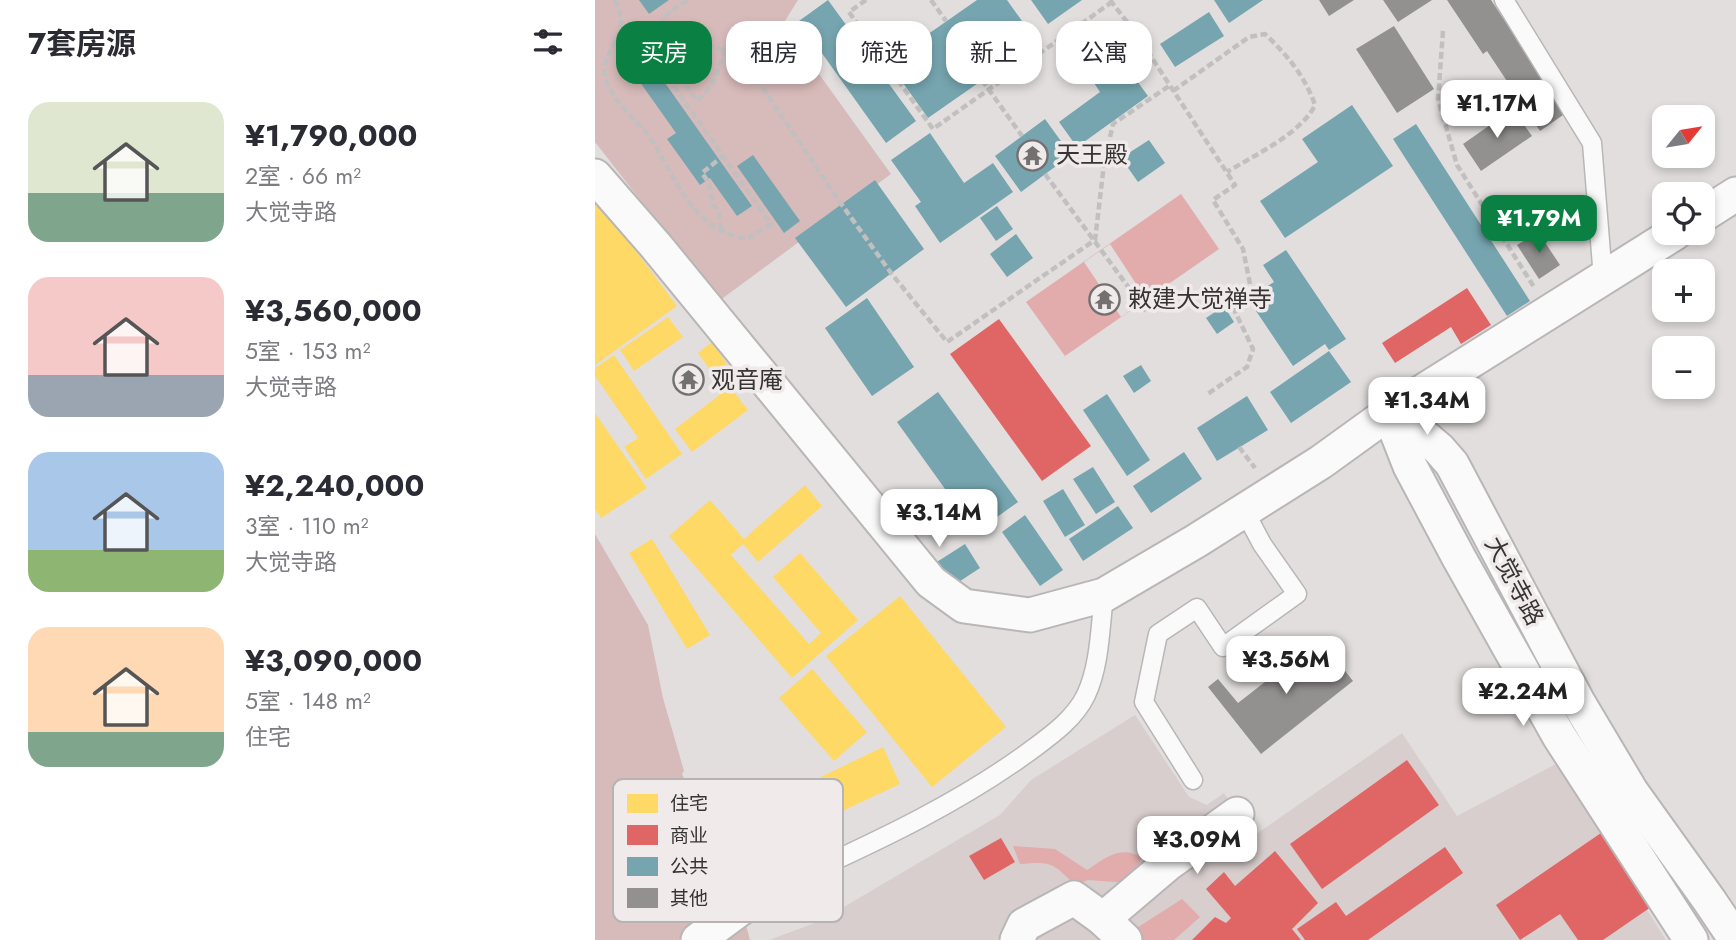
<!DOCTYPE html>
<html lang="zh">
<meta charset="utf-8">
<style>
:root{--surface:#fff;--page:#f2f2f3;--text:#2b2b33;--muted:#7c7c81;--accent:#0b8043}
body{margin:0;font-family:Jost,"Noto Sans SC",sans-serif;background:var(--page);color:var(--text);height:100vh;display:flex;flex-direction:column;font-size:26px;white-space:nowrap}
*{box-sizing:border-box;margin:0}
p{font-size:23px;color:var(--muted)}
.icon{flex:none;width:38px;height:38px;fill:none;stroke:currentColor;stroke-width:2;stroke-linecap:round;stroke-linejoin:round}
.map{position:relative;flex:1;overflow:hidden}
.panel{display:flex;flex-direction:column;background:var(--surface);width:595px}
.panel>*{flex:none}
.top-card{position:absolute;left:21px;top:21px;width:665px;height:63px;display:flex;gap:14px}
.needle{width:46px;rotate:60deg}
.fabs{position:absolute;left:1057px;top:105px;display:grid;gap:14px}
.fabs a{display:grid;place-items:center;width:63px;height:63px;border-radius:14px;background:var(--surface);box-shadow:0 4px 10px #0003;font-size:35px}
.price{position:absolute;translate:-50% -60px;padding:0 16px;border-radius:14px;background:#fff;color:#222;font-size:23px;line-height:46px;filter:drop-shadow(0 2px 4px #0008)}
.price::after{content:'';position:absolute;left:50%;top:42px;width:21px;height:16px;margin-left:-10px;background:inherit;clip-path:polygon(0 0,100% 0,50% 100%)}
.price.current{background:var(--accent);color:#fff}
ul{padding:0;list-style:none}
li{display:flex;align-items:center;gap:21px;height:175px;padding:0 28px}
li span{display:grid;place-items:center;flex:none;width:196px;height:140px;border-radius:21px;color:#555}
li>.icon{margin-inline-start:auto}
span .icon{width:84px;height:84px;fill:#fffc;stroke-width:1}
li b{font-size:30px}
h2{display:flex;justify-content:space-between;align-items:center;height:84px;padding:0 28px;font-size:30px}
.tag{padding:0 24px;border-radius:21px;background:var(--surface);box-shadow:0 4px 10px #0003;font-size:24px;line-height:63px}
.tag.current{background:var(--accent);color:#fff}
main{display:flex;flex:1;min-height:0}
.map>svg:first-child{display:block}
</style>
<main>
<section class="panel">
<h2>7套房源<svg class="icon" aria-label="filters" viewBox="0 0 24 24"><path d="M4 7h16M4 17h16"/><circle cx="9" cy="7" r="2"/><circle cx="15" cy="17" r="2"/></svg></h2>
<ul>
<li><span style="background:linear-gradient(#dfe7d0 65%,#7fa58c 0)"><svg class="icon" aria-label="home" viewBox="0 0 24 24"><path d="M3 11l9-7 9 7M6 9v11h12V9"/></svg></span><div><b>¥1,790,000</b><p>2室 · 66 m²</p><p>大觉寺路</p></div></li>
<li><span style="background:linear-gradient(#f6c9c9 70%,#9aa5b1 0)"><svg class="icon" aria-label="home" viewBox="0 0 24 24"><path d="M3 11l9-7 9 7M6 9v11h12V9"/></svg></span><div><b>¥3,560,000</b><p>5室 · 153 m²</p><p>大觉寺路</p></div></li>
<li><span style="background:linear-gradient(#a9c7e8 70%,#8fb573 0)"><svg class="icon" aria-label="home" viewBox="0 0 24 24"><path d="M3 11l9-7 9 7M6 9v11h12V9"/></svg></span><div><b>¥2,240,000</b><p>3室 · 110 m²</p><p>大觉寺路</p></div></li>
<li><span style="background:linear-gradient(#ffd9b3 75%,#7fa58c 0)"><svg class="icon" aria-label="home" viewBox="0 0 24 24"><path d="M3 11l9-7 9 7M6 9v11h12V9"/></svg></span><div><b>¥3,090,000</b><p>5室 · 148 m²</p><p>住宅</p></div></li>
</ul>
</section>
<div class="map">
<svg width="1141" height="940" viewBox="0 0 1141 940">
<rect width="100%" height="100%" fill="#e2dede"/>
<path fill="#d7cecd" d="M540 715 594 797 612 805 629 793 657 837 807 733 862 816 963 763 1056 907 1052 910 1071 940H174L225 921 405 815 436 780Z"/>
<g fill="#d7bbba">
<path d="M0 0H203L188 24 296 174 124 301 0 142Z"/>
<path d="M0 534 53 625 68 698 89 771 87 774 140 884 155 940H0Z"/>
</g>
<g fill="#e1acab">
<path d="M586 194 624 249 470 356 431 302Z"/>
<path d="M418 846 460 849 492 870C510 858 526 844 547 858L534 883 493 880 480 885C458 863 457 861 425 864Z"/>
<path d="M587 899 605 917 579 940H523Z"/>
</g>
<path fill="#e2dede" d="M515 244 551 299 526 317 489 262Z"/>
<g fill="#ffd966">
<path d="M0 196 82 306 0 365Z"/>
<path d="M73 317 88 337 39 371 25 350Z"/>
<path d="M117 342 132 364 118 374 103 353Z"/>
<path d="M19 355 87 454 51 479 29 447 43 438 0 376V368Z"/>
<path d="M135 387 153 410 97 452 80 429Z"/>
<path d="M0 413 52 488 6 518 0 509Z"/>
<path d="M210 485 227 506 163 562 148 544 136 555 214 644 226 633 178 577 205 553 263 620 197 678 74 536 115 500 149 539Z"/>
<path d="M57 539 115 635 92 649 34 553Z"/>
<path d="M305 596 411 727 337 787 231 656Z"/>
<path d="M217 669 272 732 239 761 184 698Z"/>
<path d="M288 747 305 784 224 822 207 786Z"/>
</g>
<g fill="#e06666">
<path d="M872 288 896 325 866 344 856 327 800 363 787 343Z"/>
<path d="M404 319 496 446 447 481 355 354Z"/>
<path d="M812 760 844 805 727 889 695 844Z"/>
<path d="M1006 833 1056 907 1008 940H983L965 914 925 940 901 905Z"/>
<path d="M406 838 420 862 389 880 374 856Z"/>
<path d="M850 847 868 873 773 940H710L702 929 741 902 751 916Z"/>
<path d="M680 851 723 903 697 929 706 940H597L620 917 631 923 636 918 611 889 629 872 640 886Z"/>
</g>
<g fill="#76a5af">
<path d="M44 0H74L54 14Z"/>
<path d="M233 0 321 121 291 143 204 21Z"/>
<path d="M382 0H412L442 42 333 118 293 62Z"/>
<path d="M436 0H487L453 24Z"/>
<path d="M619 0H668L634 23Z"/>
<path d="M614 12 629 36 580 67 565 44Z"/>
<path d="M486 27 515 67 526 59 553 96 482 147 464 122 505 92 497 80 500 79 471 38Z"/>
<path d="M51 56 157 206 142 216 115 178 105 185 72 139 81 133 35 68Z"/>
<path d="M757 105 798 166 690 238 665 201 723 162 707 139Z"/>
<path d="M450 119 476 155 426 192 400 156Z"/>
<path d="M821 124 935 301 912 316 798 139Z"/>
<path d="M335 133 369 183 398 163 418 192 345 243 320 206 326 202 296 160Z"/>
<path d="M554 140 570 163 543 182 526 158Z"/>
<path d="M158 155 205 221 189 233 142 166Z"/>
<path d="M280 180 329 249 251 307 200 238Z"/>
<path d="M402 206 418 229 401 241 385 218Z"/>
<path d="M421 234 438 258 412 277 395 254Z"/>
<path d="M691 250 751 339 734 350 730 344 698 366 653 299 679 282 668 265Z"/>
<path d="M272 298 319 367 277 396 230 328Z"/>
<path d="M629 306 639 322 622 334 611 318Z"/>
<path d="M734 351 756 382 696 423 675 392Z"/>
<path d="M546 365 556 381 539 393 528 376Z"/>
<path d="M343 392 423 502 381 532 302 422Z"/>
<path d="M512 394 555 460 532 476 488 410Z"/>
<path d="M652 396 673 430 622 461 602 428Z"/>
<path d="M589 452 607 479 556 513 538 486Z"/>
<path d="M498 467 520 502 501 514 478 479Z"/>
<path d="M468 489 490 525 470 537 448 501Z"/>
<path d="M523 506 538 528 488 561 474 539Z"/>
<path d="M430 515 468 570 445 586 407 532Z"/>
<path d="M370 544 385 568 350 591 334 567Z"/>
</g>
<g fill="#939090">
<path d="M724 0H759L734 16Z"/>
<path d="M788 0H837L803 22Z"/>
<path d="M852 0H896L971 113 945 131 892 51 888 54Z"/>
<path d="M799 26 839 89 802 113 761 49Z"/>
<path d="M918 109 937 136 886 171 868 144Z"/>
<path d="M943 232 965 265 944 279 922 245Z"/>
<path d="M725 639 758 681 666 754 613 687 623 679 643 703Z"/>
</g>
<g fill="none" stroke-linecap="round" stroke-linejoin="round">
<defs>
<g id="service">
<path d="M909 0 997 143 1008 278"/>
<path d="M598 780 549 702 563 634 602 608 628 647 702 594 667 544 649 510"/>
<path d="M163 849 177 873 206 876C287 839 368 801 439 748 458 734 480 718 491 695 505 665 505 628 509 595"/>
</g>
<g id="minor">
<path d="M0 176 61 246 336 582 369 606 435 615 509 595 601 541 726 462 798 410 1080 233"/>
<path d="M1108 215 1141 194"/>
<path d="M798 410 844 449 857 464 983 702 1036 791 1114 900 1141 940"/>
<path d="M798 410 802 433 815 466 864 558 964 736 1096 940"/>
<path d="M103 940 172 889 184 874"/>
<path d="M422 940 429 925 479 898 508 919"/>
<path d="M530 940 508 919 574 863 642 814"/>
</g>
</defs>
<use href="#service" stroke="#b8b6b6" stroke-width="21"/>
<use href="#minor" stroke="#b8b6b6" stroke-width="37"/>
<g stroke="#c1bfbf" stroke-width="4.5" stroke-dasharray="7 3.5" stroke-linecap="butt">
<path d="M20 0C39 38 5 49 10 75 15 102 42 118 56 139 82 180 97 230 152 239L176 224 61 61 69 55 102 101 117 86 130 51"/>
<path d="M92 0 68 18 66 33 74 41 104 43 120 47 148 59 247 205 296 273 352 342 500 240 509 164 518 124 574 86"/>
<path d="M271 0 254 12 338 129 517 2"/>
<path d="M336 0 351 21"/>
<path d="M515 0 540 32 640 185 618 200 648 249 655 284 634 299 658 349 652 367 611 395"/>
<path d="M848 31 843 99 862 165 939 287"/>
<path d="M387 80 427 136"/>
<path d="M578 91 654 37 670 34C692 55 710 76 720 105 707 133 658 156 632 172"/>
<path d="M450 174 551 311"/>
<path d="M126 230 124 213 118 204 114 183 107 173 128 156"/>
<path d="M644 447 660 468"/>
</g>
<use href="#service" stroke="#fbfafa" stroke-width="18"/>
<use href="#minor" stroke="#fbfafa" stroke-width="33"/>
</g>
<defs>
<symbol id="temple-ring" viewBox="-11 -11 22 22"><circle r="9.5" fill="#f0eaea" stroke="#727070" stroke-width="1.5"/><path d="M0-6L5-2H3V0L6.5 2.5H4V6H1.5V3h-3V6H-4V2.5H-6.5L-3 0V-2H-5Z" fill="#727070"/></symbol>
</defs>
<g fill-rule="evenodd">
<use href="#temple-ring" x="420" y="138" width="35" height="35"/>
<use href="#temple-ring" x="492" y="282" width="35" height="35"/>
<use href="#temple-ring" x="76" y="362" width="35" height="35"/>
</g>
<g text-anchor="middle" stroke-width="7" stroke-linejoin="round" paint-order="stroke">
<g font-size="24" fill="#363434" stroke="#f0eaea" text-anchor="start">
<text x="461" y="163">天王殿</text>
<text x="533" y="307">敕建大觉禅寺</text>
<text x="116" y="388">观音庵</text>
</g>
<g font-size="24" fill="#363434" stroke="#f0eaea">
<text transform="translate(919 581) rotate(62)" y="8">大觉寺路</text>
</g>
</g>
<rect x="18" y="779" width="230" height="143" rx="10" fill="#f0eaea" stroke="#b8b3b3" stroke-width="2"/>
<rect x="32" y="794" width="31" height="19" fill="#ffd966"/>
<rect x="32" y="825" width="31" height="20" fill="#e06666"/>
<rect x="32" y="857" width="31" height="19" fill="#76a5af"/>
<rect x="32" y="888" width="31" height="20" fill="#939090"/>
<g font-size="19" fill="#363434">
<text x="75" y="810">住宅</text>
<text x="75" y="842">商业</text>
<text x="75" y="873">公共</text>
<text x="75" y="905">其他</text>
</g>
</svg>
<div class="fabs">
<a><svg class="needle" viewBox="-14 -14 28 28"><path d="M0-13l5 13h-10z" fill="#e53935"/><path d="M0 13l5-13h-10z" fill="#7c7c81"/></svg></a>
<a><svg class="icon" aria-label="locate" viewBox="0 0 24 24"><circle cx="12" cy="12" r="6"/><path d="M12 2v4M12 18v4M2 12h4M18 12h4"/></svg></a>
<a>+</a>
<a>−</a>
</div>
<b class="price" style="left:902px;top:140px">¥1.17M</b>
<b class="price current" style="left:944px;top:255px">¥1.79M</b>
<b class="price" style="left:832px;top:437px">¥1.34M</b>
<b class="price" style="left:344px;top:549px">¥3.14M</b>
<b class="price" style="left:691px;top:696px">¥3.56M</b>
<b class="price" style="left:928px;top:728px">¥2.24M</b>
<b class="price" style="left:602px;top:876px">¥3.09M</b>
<div class="top-card">
<a class="tag current">买房</a>
<a class="tag">租房</a>
<a class="tag">筛选</a>
<a class="tag">新上</a>
<a class="tag">公寓</a>
</div>
</div>
</main>
